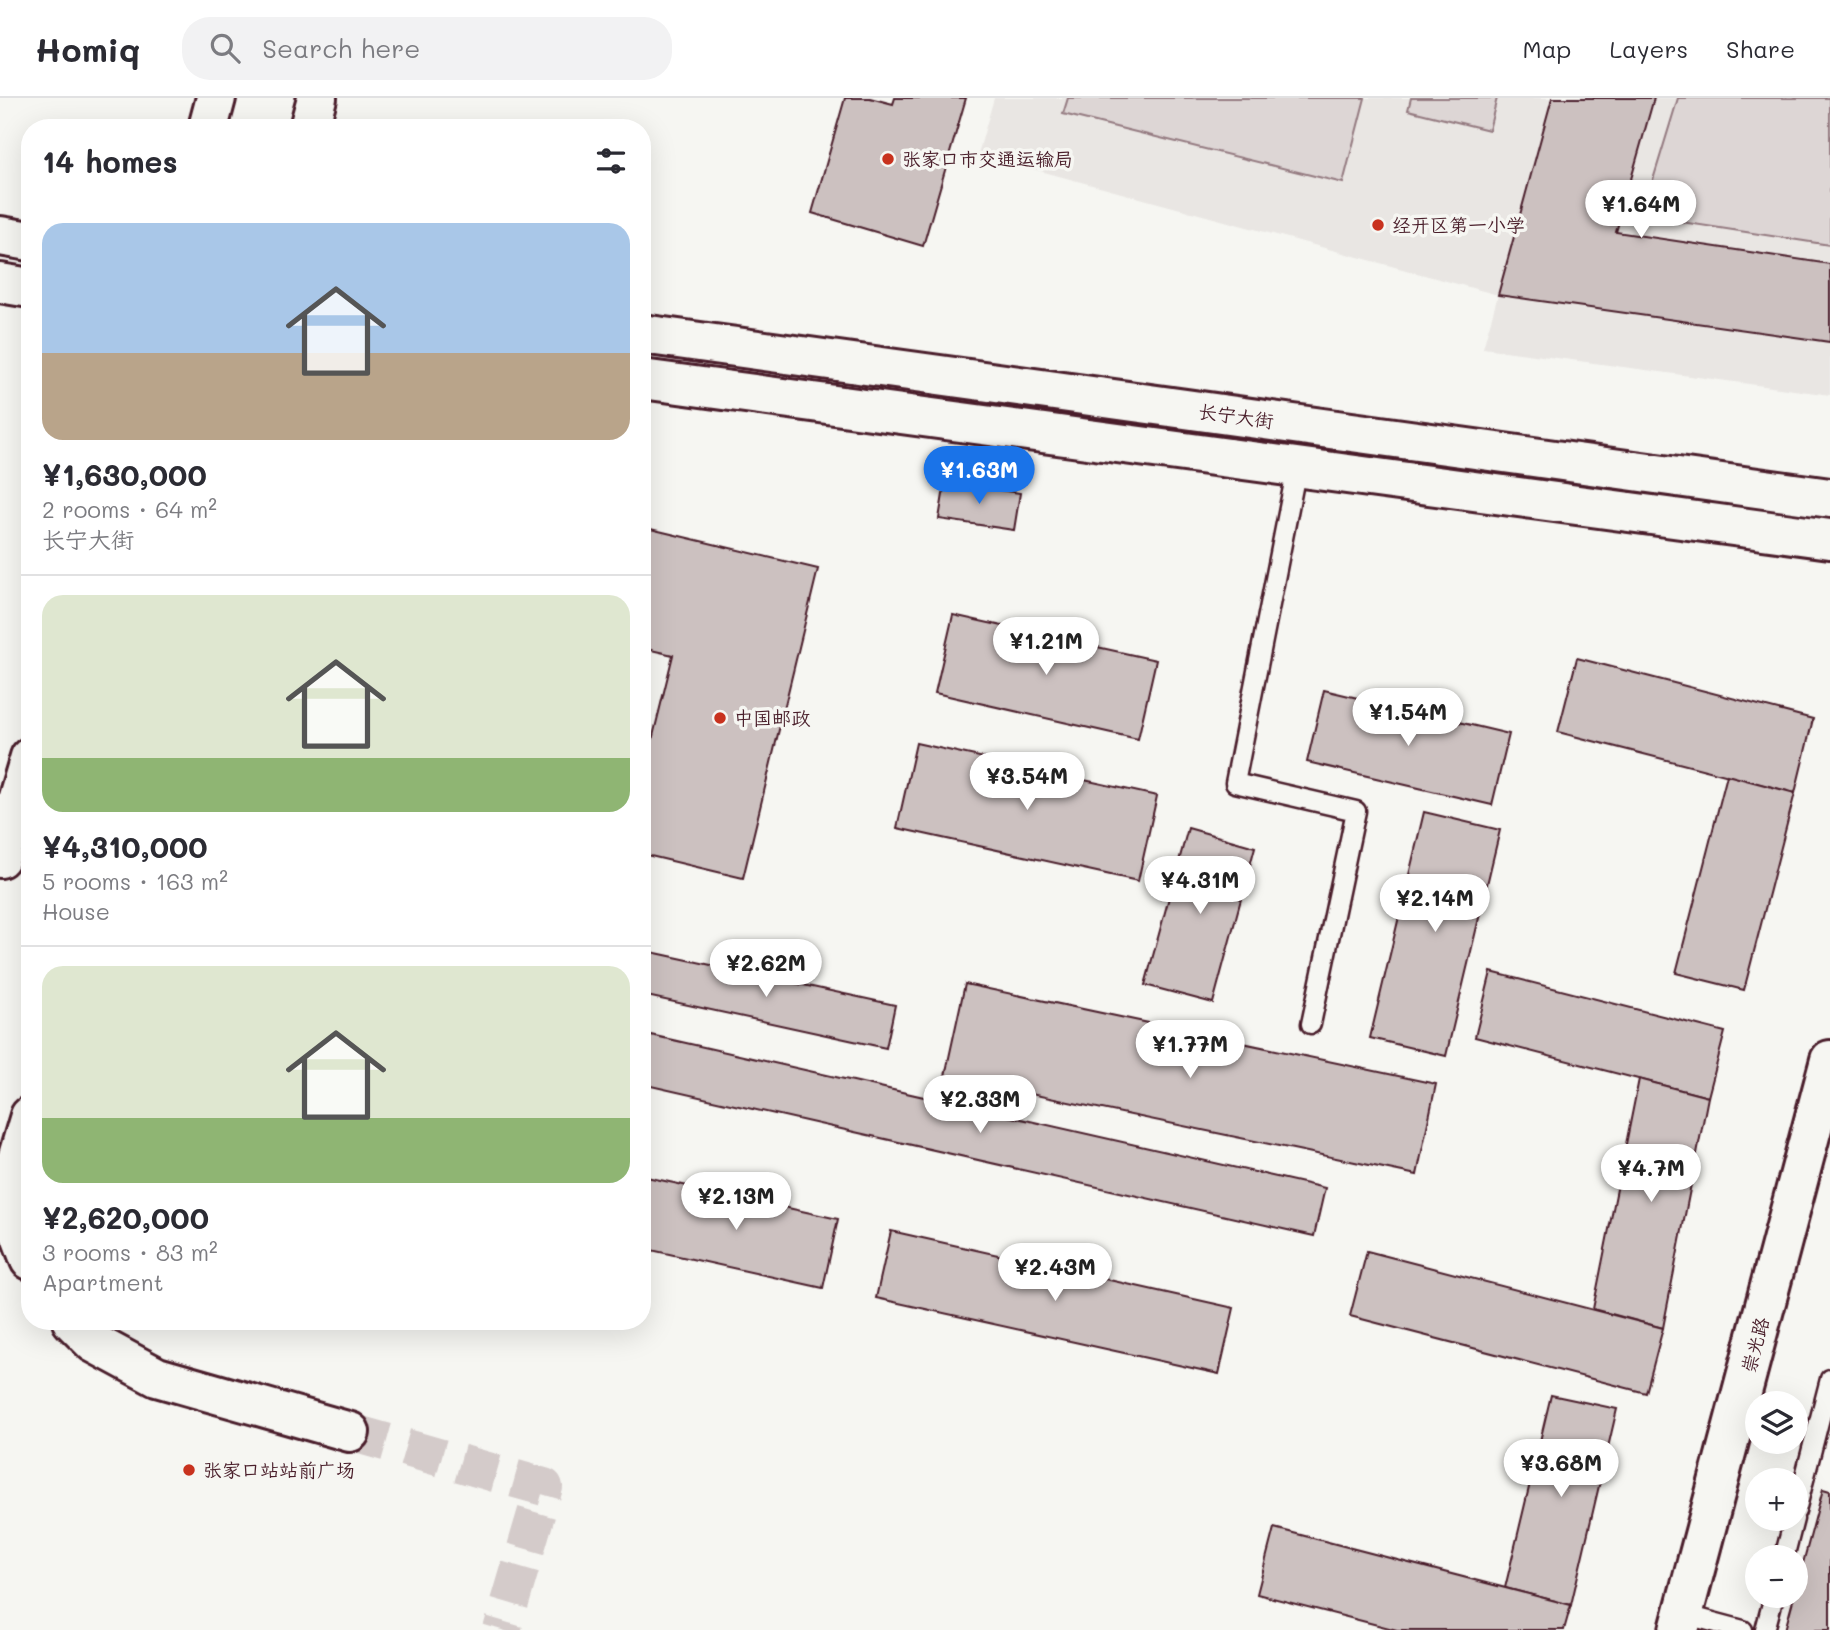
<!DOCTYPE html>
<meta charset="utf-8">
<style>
:root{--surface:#fff;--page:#f2f2f3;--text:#2b2b33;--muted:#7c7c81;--line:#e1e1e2;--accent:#1a73e8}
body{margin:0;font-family:Mali,"LXGW WenKai TC",sans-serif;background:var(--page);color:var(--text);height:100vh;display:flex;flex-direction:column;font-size:26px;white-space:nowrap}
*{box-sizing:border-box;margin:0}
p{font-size:23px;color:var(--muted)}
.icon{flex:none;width:38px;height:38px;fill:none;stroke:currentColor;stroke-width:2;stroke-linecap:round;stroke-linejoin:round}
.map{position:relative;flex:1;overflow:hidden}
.sheet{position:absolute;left:21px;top:21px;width:630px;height:1211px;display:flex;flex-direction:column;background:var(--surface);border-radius:28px;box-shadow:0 7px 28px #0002}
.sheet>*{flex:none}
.tools{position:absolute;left:1745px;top:1293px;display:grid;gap:14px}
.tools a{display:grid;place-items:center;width:63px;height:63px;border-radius:50%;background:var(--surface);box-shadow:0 7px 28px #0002;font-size:35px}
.price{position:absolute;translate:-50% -60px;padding:0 16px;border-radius:24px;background:#fff;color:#222;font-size:23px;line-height:46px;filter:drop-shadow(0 2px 4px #0008)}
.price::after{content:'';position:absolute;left:50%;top:42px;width:21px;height:16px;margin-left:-10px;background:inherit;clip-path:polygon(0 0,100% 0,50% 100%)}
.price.active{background:var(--accent);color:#fff}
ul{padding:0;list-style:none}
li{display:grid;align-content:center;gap:14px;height:371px;padding:0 21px}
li+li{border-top:2px solid var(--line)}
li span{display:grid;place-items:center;height:217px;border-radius:21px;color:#555}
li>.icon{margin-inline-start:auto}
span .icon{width:126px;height:126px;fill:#fffc;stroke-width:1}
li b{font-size:30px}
h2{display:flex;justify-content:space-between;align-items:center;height:84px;padding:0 21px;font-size:30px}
header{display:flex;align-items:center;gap:42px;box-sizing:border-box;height:98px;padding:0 35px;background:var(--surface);border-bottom:2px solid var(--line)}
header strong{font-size:33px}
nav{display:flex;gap:38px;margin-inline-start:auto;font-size:24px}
.search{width:490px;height:63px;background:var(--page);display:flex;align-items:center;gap:18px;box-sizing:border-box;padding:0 24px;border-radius:28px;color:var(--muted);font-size:26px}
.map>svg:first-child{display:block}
</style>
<header>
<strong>Homiq</strong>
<div class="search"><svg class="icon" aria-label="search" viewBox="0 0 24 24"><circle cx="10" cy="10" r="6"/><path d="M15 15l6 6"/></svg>Search here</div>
<nav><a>Map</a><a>Layers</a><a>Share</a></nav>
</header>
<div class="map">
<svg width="1830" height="1532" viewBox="0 0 1830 1532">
<rect width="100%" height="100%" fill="#f6f6f2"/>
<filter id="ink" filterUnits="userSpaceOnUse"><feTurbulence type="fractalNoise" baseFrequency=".0143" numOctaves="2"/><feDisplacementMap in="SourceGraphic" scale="14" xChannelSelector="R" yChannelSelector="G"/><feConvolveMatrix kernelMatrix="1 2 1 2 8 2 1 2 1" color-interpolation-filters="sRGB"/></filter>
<g filter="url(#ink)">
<path fill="#e9e6e3" d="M994 0H1830V297L1483 250 1498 197 978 56Z"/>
<g fill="#ddd6d5" stroke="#947a80" stroke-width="2">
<path d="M1068 0H1365L1343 85 1063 16Z"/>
<path d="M1411 0H1497L1489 32 1408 12Z"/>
<path d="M1678 0H1830V147L1642 118Z"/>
</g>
<g fill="#ccc1c0" stroke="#4a1f2b" stroke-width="2">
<path d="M845 0H870L893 6 895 0H966L923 148 812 115Z"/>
<path d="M1552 0H1654L1616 134 1830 166V244L1498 197Z"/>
<path d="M945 384 1020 395 1014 432 939 421Z"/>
<path d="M642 429 818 471 743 780 642 756V683L673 557 642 550Z"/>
<path d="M953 517 1156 562 1138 641 935 595Z"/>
<path d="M1577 560 1813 621 1795 695 1558 634Z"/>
<path d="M1324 592 1509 636 1492 707 1307 664Z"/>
<path d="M916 645 1157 698 1138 783 897 730Z"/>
<path d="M1727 677 1795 695 1744 892 1676 875Z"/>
<path d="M1424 714 1500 732 1446 958 1370 940Z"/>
<path d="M1188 730 1255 749 1213 905 1145 887Z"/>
<path d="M642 852 895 907 886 950 642 897Z"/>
<path d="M1491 874 1725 934 1708 999 1475 939Z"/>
<path d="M965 886 1436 986 1417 1077 945 978Z"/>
<path d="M642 935 1325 1090 1314 1138 642 986Z"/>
<path d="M1639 981 1708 999 1663 1230 1593 1211Z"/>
<path d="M642 1078 838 1121 823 1190 642 1150Z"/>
<path d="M891 1133 1234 1210 1219 1276 876 1200Z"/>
<path d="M1367 1153 1663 1230 1646 1295 1350 1218Z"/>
<path d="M1551 1297 1617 1311 1571 1507 1505 1490Z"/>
<path d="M1823 1391 1830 1393V1532H1785Z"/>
<path d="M1274 1430 1571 1507 1564 1532H1397L1257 1496Z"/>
</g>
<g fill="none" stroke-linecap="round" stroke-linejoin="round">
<path stroke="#d4cbca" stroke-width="38" stroke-dasharray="38 19" stroke-linecap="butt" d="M350 1334 544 1389 502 1532"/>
<defs>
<g id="lane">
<path d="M1297 369 1235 685 1356 713 1311 926"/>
<path d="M1796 1413 1830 1281"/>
<path d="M1784 1460 1794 1421"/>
<path d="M1683 1516 1743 1532"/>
<path d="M1765 1532 1774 1498"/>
</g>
<g id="secondary">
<path d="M0 138 30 143"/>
<path d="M0 185 30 190"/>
<path d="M642 236 1830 400"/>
<path d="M642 281 1830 441"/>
<path d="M6 1099 30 1162"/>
<path d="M72 1223 94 1245 157 1279 350 1334"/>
<path d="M1679 1532 1830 962"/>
</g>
<g id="primary">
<path d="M208 30 216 0"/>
<path d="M309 30 317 0"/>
<path d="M0 760 30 659"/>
<path d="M0 1119 30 1018"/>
</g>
</defs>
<use href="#lane" stroke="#4a1f2b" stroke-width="23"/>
<use href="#secondary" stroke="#4a1f2b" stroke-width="44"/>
<use href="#primary" stroke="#4a1f2b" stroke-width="44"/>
<use href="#lane" stroke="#f6f6f2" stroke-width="18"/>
<use href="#secondary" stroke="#f6f6f2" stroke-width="38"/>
<use href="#primary" stroke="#f6f6f2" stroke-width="38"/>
</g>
</g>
<g fill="#c8321e" stroke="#f6f6f2" stroke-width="2.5">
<circle cx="888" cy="61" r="7"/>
<circle cx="1378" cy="127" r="7"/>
<circle cx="720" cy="620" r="7"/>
<circle cx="189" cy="1372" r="7"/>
</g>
<g text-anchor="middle" stroke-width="7" stroke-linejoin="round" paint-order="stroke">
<g font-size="19" fill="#4a1f2b" stroke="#f6f6f2" text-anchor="start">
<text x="902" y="68">张家口市交通运输局</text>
<text x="1392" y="134">经开区第一小学</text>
<text x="734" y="627">中国邮政</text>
<text x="203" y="1379">张家口站站前广场</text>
</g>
<g font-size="19" fill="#4a1f2b" stroke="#f6f6f2">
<text transform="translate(1236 318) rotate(8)" y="7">长宁大街</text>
<text transform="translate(1755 1247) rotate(-75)" y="7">崇光路</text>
</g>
</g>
</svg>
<div class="tools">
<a><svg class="icon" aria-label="layers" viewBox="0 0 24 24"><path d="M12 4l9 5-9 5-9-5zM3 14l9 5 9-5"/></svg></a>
<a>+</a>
<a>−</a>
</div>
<b class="price" style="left:1641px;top:142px">¥1.64M</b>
<b class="price active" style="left:979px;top:408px">¥1.63M</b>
<b class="price" style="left:1046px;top:579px">¥1.21M</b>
<b class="price" style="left:1408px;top:650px">¥1.54M</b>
<b class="price" style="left:1027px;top:714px">¥3.54M</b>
<b class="price" style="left:1200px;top:818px">¥4.31M</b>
<b class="price" style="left:1435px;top:836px">¥2.14M</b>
<b class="price" style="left:766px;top:901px">¥2.62M</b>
<b class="price" style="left:1190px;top:982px">¥1.77M</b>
<b class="price" style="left:980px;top:1037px">¥2.33M</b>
<b class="price" style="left:1651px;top:1106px">¥4.7M</b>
<b class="price" style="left:736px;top:1134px">¥2.13M</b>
<b class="price" style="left:1055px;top:1205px">¥2.43M</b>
<b class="price" style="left:1561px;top:1401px">¥3.68M</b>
<section class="sheet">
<h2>14 homes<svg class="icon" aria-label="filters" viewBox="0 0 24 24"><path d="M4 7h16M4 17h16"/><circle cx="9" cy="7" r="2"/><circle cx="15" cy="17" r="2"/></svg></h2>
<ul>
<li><span style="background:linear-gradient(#a9c7e8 60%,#b9a48a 0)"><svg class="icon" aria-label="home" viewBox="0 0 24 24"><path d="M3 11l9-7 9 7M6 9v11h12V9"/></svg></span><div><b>¥1,630,000</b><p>2 rooms · 64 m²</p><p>长宁大街</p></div></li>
<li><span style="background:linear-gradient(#dfe7d0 75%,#8fb573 0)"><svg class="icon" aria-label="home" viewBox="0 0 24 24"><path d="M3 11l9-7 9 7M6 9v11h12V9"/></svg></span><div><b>¥4,310,000</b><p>5 rooms · 163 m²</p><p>House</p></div></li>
<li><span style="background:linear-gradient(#dfe7d0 70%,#8fb573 0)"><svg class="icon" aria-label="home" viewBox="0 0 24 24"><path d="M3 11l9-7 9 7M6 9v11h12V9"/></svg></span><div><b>¥2,620,000</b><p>3 rooms · 83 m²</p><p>Apartment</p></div></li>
</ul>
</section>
</div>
